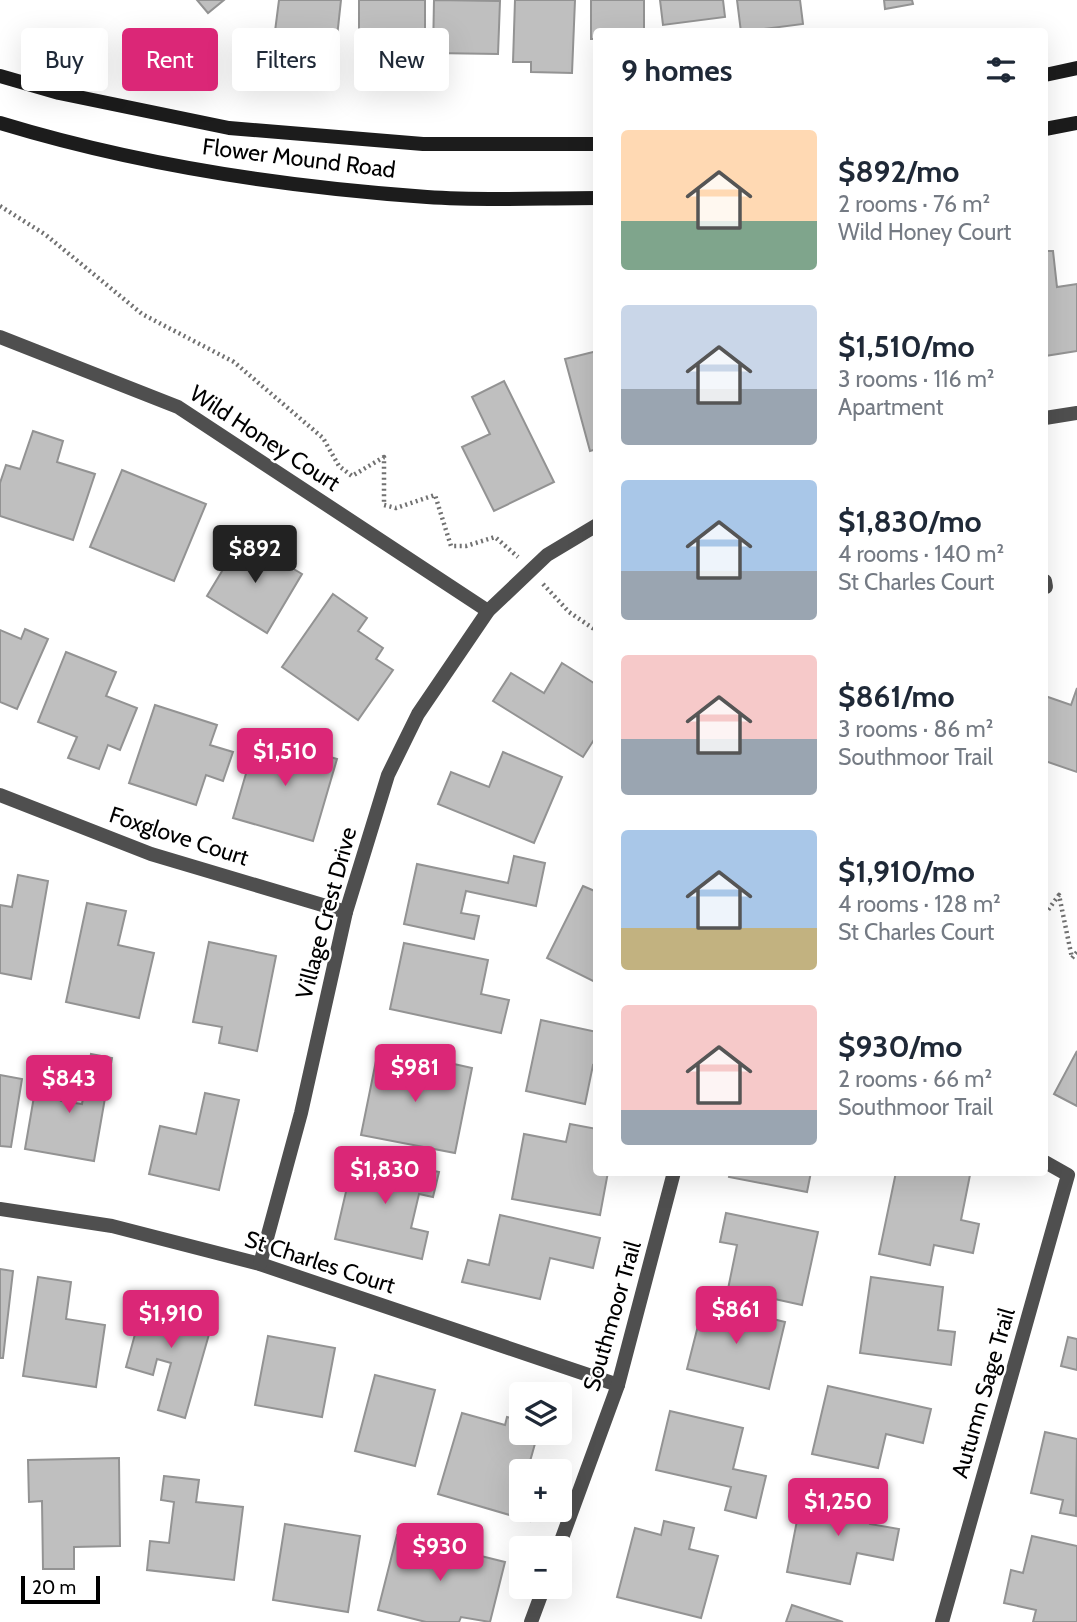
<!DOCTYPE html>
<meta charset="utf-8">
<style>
:root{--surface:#fff;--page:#f6f6f7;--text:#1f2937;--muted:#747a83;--accent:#db2777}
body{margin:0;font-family:Cabin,sans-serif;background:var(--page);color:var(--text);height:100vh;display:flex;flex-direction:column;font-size:26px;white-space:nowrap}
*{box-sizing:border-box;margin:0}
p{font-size:23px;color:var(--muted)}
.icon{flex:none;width:38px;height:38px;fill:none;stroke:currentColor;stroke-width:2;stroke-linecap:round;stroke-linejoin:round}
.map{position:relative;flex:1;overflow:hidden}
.details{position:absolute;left:593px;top:28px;width:455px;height:1148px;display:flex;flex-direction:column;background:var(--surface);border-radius:7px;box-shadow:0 7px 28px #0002}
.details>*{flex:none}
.guide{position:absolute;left:21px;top:28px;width:467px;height:63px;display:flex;gap:14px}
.fabs{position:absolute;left:509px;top:1382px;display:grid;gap:14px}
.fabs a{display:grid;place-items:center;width:63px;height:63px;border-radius:7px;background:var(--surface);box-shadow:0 7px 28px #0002;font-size:35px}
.scale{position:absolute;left:21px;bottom:18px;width:79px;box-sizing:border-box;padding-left:7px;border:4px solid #000;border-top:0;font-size:19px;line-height:24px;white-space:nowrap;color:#000;-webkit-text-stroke:5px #fff;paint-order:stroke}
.price{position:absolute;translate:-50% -60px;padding:0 16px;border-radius:7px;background:var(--accent);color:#fff;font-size:23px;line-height:46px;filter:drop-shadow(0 2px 4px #0008)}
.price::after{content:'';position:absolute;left:50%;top:42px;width:21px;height:16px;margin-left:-10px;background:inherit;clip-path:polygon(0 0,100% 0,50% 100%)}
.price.on{background:#222;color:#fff}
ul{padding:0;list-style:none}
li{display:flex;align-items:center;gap:21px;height:175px;padding:0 28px}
li span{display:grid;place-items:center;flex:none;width:196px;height:140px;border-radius:7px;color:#555}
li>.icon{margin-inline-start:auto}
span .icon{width:84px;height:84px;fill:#fffc;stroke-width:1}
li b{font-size:30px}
h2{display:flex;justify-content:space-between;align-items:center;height:84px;padding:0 28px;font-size:30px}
.tag{padding:0 24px;border-radius:7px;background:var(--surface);box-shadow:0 7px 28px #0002;font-size:24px;line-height:63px}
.tag.on{background:var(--accent);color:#fff}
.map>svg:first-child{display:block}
</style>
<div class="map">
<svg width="1077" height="1622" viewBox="0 0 1077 1622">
<rect width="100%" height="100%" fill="#fff"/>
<g fill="#bfbfbf" stroke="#939393" stroke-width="2">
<path d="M197 0H224L208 13Z"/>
<path d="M279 0H341L334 65 313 63 315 44 274 39Z"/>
<path d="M359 0H425V32L359 31Z"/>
<path d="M434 0 500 1 498 54 433 53Z"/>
<path d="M515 0H575L572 73 531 72V62H513Z"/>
<path d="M591 0H644V32H597V39H591Z"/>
<path d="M660 0H723L725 17 663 25Z"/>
<path d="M737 0H800L803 24 741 32Z"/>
<path d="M884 0H912L913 4 885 9Z"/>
<path d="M1045 251H1053L1057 287 1077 284V351L1045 356Z"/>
<path d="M597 351V449L590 451 565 359Z"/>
<path d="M504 381 554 482 494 511 462 447 490 434 472 397Z"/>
<path d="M33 431 63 441 57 462 95 474 73 540 0 516V483L6 465 20 469Z"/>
<path d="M122 470 206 504 174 581 90 547Z"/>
<path d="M242 538 302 574 267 633 207 596Z"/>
<path d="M333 594 367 618 358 631 383 648 376 659 393 670 358 720 282 667Z"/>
<path d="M25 629 48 639 17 709 0 702V630L21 639Z"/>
<path d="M66 652 116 672 106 696 137 708 120 750 108 745 99 769 68 758 77 737 38 722Z"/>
<path d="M562 663 597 685V735L583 757 493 701 511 673 544 693Z"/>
<path d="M1077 688V772L1045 761V696L1071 705Z"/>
<path d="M155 705 217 725 210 745 233 752 223 781 206 775 196 805 129 783Z"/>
<path d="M257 736 337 759 313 841 233 818Z"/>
<path d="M503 752 562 777 534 843 438 804 451 772 489 787Z"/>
<path d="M514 856 545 863 536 906 466 891 461 913 479 916 474 939 404 924 417 864 508 883Z"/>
<path d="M18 875 48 881 31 979 0 973V905L12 907Z"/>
<path d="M583 886 597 892V983L547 958Z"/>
<path d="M87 903 126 911 118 945 154 953 139 1018 66 1002Z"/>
<path d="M209 942 276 956 257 1051 219 1043 222 1027 193 1022Z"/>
<path d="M404 943 488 960 481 994 509 1000 501 1033 390 1009Z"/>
<path d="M541 1020 597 1032V1066L593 1065 585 1104 526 1091Z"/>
<path d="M379 1046 409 1052 403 1079 440 1086 445 1062 472 1068 455 1153 361 1135Z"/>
<path d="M1077 1051V1106L1054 1094Z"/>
<path d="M91 1054 112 1058 94 1161 25 1149 37 1079 65 1083 61 1101 82 1104Z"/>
<path d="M0 1075 22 1079 11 1147 0 1146Z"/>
<path d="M205 1093 239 1100 219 1190 149 1174 160 1126 196 1134Z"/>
<path d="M570 1124 597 1129V1172H608L600 1215 512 1199 524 1134 566 1142Z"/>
<path d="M355 1153 439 1172 433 1197 419 1194 411 1228 428 1232 422 1259 335 1239Z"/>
<path d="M730 1172H811L807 1192 729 1177Z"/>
<path d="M896 1172 970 1175 961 1220 979 1224 973 1253 934 1245 930 1265 879 1254Z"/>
<path d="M726 1213 818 1232 802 1305 728 1289 737 1245 720 1242Z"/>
<path d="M500 1215 600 1238 593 1268 550 1258 540 1299 462 1282 468 1260 489 1265Z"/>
<path d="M0 1269 13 1271 3 1358H0Z"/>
<path d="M38 1277 71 1282 66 1319 105 1325 96 1387 23 1376Z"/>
<path d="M871 1277 943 1287 938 1330 955 1332 951 1365 860 1353Z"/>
<path d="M145 1298 214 1317 185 1418 158 1410 171 1363 157 1359 153 1375 126 1367Z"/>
<path d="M704 1302 785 1322 769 1389 687 1369Z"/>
<path d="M268 1336 335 1348 322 1417 255 1405Z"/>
<path d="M1068 1337 1077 1339V1370L1061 1366Z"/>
<path d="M375 1375 435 1390 415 1466 355 1451Z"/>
<path d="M828 1386 931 1409 923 1443 886 1434 878 1468 812 1454Z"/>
<path d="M670 1411 743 1428 733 1469 766 1476 756 1518 725 1510 731 1487 656 1470Z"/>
<path d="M462 1413 505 1425 507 1417 522 1421V1433H538L527 1472H522V1510H533L530 1521 438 1494Z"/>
<path d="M1045 1432 1077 1439 1076 1516 1060 1513 1063 1500 1031 1493Z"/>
<path d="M119 1458 120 1546 74 1547V1569H43L42 1501 29 1502 28 1460Z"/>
<path d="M164 1476 199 1480 196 1502 243 1507 234 1580 147 1570 150 1541 169 1543 174 1502 161 1500Z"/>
<path d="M846 1492 876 1499 870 1524 899 1529 893 1560 857 1553 850 1584 787 1572 802 1495 843 1504Z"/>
<path d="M664 1521 694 1528 689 1549 718 1556 701 1618 617 1597 635 1528 661 1535Z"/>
<path d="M285 1524 360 1536 348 1612 273 1600Z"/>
<path d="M397 1535 505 1562 490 1622 461 1617 459 1622H426L378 1610Z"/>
<path d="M1032 1536 1077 1546V1622H1033L1036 1610 1004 1603 1011 1570 1023 1573Z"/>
<path d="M792 1605 843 1622H786Z"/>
</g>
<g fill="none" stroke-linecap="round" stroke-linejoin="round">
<g stroke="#717171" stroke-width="4.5" stroke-dasharray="2 3.5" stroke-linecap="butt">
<path d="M0 206 46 235 142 314 234 362 323 438 339 466 352 476 384 457V505L396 508 435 495 451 546H466L495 537 518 557"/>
<path d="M543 584 569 612 597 631"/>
<path d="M1045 914 1059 895 1072 958 1077 952"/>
</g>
<g stroke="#4f4f4f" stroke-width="14">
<path d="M0 337 178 407 488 611"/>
<path d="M1045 418 1077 413"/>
<path d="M1045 581 1046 587"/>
<path d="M0 795 151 854 346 912"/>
<path d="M0 1209 112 1226 260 1264 618 1385"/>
<path d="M260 1264 301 1113 346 912 388 775 418 714 488 611 547 555 597 525"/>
<path d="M558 1549 618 1385 674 1172"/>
<path d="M531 1622 544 1587"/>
<path d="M942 1622 1068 1175 1045 1162"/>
</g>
<g stroke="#1c1c1c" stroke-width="14">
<path d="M1045 75 1077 68"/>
<path d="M0 76 59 93 229 128 423 144H597"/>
<path d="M0 123C138 165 283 187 427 197 483 201 541 198 597 198"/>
<path d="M1045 129 1077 123"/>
</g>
</g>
<g text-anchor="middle" stroke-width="5" stroke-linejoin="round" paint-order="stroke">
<g font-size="23" fill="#000" stroke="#fff">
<text transform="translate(299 158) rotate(7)" y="8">Flower Mound Road</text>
<text transform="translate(265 438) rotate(33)" y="8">Wild Honey Court</text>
<text transform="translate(179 836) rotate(18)" y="8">Foxglove Court</text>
<text transform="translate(326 913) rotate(-75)" y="8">Village Crest Drive</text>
<text transform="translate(320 1262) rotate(18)" y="8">St Charles Court</text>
<text transform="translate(612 1316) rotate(-74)" y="8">Southmoor Trail</text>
<text transform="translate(983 1393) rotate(-74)" y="8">Autumn Sage Trail</text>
</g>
</g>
</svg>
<div class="fabs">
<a><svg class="icon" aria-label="layers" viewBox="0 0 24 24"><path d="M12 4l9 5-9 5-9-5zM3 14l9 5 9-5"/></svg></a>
<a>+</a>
<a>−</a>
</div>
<div class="scale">20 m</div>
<b class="price on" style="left:255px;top:585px">$892</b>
<b class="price" style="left:285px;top:788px">$1,510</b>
<b class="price" style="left:415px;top:1104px">$981</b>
<b class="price" style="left:69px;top:1115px">$843</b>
<b class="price" style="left:385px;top:1206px">$1,830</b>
<b class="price" style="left:736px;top:1346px">$861</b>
<b class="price" style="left:171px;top:1350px">$1,910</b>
<b class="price" style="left:838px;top:1538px">$1,250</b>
<b class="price" style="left:440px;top:1583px">$930</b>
<div class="guide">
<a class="tag">Buy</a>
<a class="tag on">Rent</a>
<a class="tag">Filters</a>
<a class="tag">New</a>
</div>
<section class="details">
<h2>9 homes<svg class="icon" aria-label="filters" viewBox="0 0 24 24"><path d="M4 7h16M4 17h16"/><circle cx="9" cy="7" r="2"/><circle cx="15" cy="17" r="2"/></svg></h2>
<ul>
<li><span style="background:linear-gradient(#ffd9b3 65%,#7fa58c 0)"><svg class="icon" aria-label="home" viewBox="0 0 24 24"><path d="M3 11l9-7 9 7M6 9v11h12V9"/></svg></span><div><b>$892/mo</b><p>2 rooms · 76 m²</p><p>Wild Honey Court</p></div></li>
<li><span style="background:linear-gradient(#c9d6e8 60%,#9aa5b1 0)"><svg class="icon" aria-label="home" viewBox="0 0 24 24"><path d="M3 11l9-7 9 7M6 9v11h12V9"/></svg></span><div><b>$1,510/mo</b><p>3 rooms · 116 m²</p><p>Apartment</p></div></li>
<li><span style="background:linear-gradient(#a9c7e8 65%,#9aa5b1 0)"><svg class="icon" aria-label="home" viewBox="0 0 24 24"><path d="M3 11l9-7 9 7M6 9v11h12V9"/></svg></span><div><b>$1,830/mo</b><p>4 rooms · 140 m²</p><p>St Charles Court</p></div></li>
<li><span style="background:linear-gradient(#f6c9c9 60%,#9aa5b1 0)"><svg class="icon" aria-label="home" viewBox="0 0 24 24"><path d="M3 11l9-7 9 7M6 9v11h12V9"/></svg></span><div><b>$861/mo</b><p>3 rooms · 86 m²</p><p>Southmoor Trail</p></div></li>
<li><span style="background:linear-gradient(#a9c7e8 70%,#c2b280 0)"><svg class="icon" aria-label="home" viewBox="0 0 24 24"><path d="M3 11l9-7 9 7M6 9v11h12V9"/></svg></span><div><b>$1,910/mo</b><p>4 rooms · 128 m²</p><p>St Charles Court</p></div></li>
<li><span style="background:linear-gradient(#f6c9c9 75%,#9aa5b1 0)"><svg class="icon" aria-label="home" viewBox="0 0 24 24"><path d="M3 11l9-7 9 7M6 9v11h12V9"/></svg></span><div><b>$930/mo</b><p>2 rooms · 66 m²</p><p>Southmoor Trail</p></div></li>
</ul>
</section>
</div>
